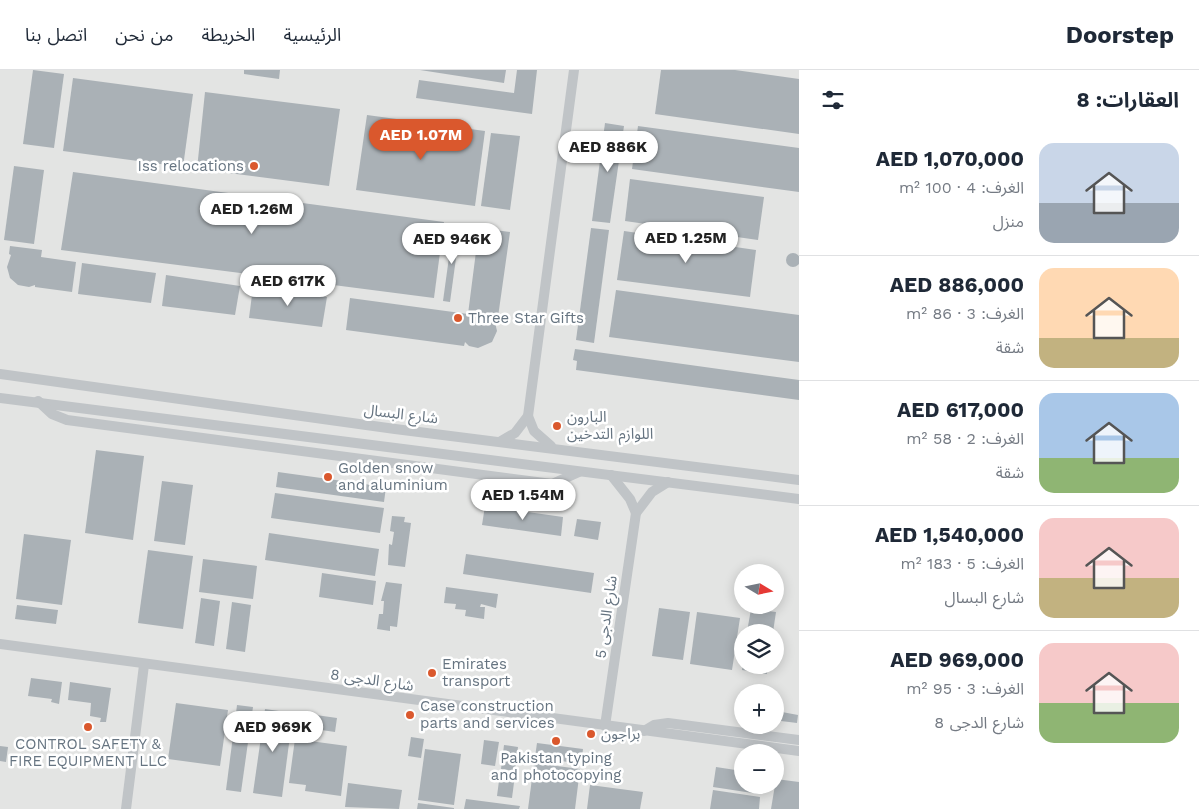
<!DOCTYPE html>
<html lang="ar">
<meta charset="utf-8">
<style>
:root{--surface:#fff;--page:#f2f2f3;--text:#1f2937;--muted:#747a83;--line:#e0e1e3;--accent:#da582d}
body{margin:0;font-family:"Work Sans","Noto Sans Arabic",sans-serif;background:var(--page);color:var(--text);direction:rtl;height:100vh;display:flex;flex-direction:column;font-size:19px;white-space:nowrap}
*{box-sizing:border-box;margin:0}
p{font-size:16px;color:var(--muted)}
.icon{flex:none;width:28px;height:28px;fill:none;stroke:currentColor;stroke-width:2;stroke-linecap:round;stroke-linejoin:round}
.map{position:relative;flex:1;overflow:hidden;direction:ltr}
.drawer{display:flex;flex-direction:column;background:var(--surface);width:400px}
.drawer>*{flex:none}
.needle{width:32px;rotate:100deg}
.fabs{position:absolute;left:734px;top:494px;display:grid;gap:10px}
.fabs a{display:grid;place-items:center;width:50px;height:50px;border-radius:50%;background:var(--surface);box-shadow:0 2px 12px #0003;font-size:25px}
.price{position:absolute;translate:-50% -42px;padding:0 11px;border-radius:18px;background:#fff;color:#222;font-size:16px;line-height:32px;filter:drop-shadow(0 1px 2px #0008)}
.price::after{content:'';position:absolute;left:50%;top:30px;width:15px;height:11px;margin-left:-8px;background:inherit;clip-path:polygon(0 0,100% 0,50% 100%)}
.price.current{background:var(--accent);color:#fff}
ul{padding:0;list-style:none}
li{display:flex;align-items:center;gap:15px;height:125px;padding:0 20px}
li+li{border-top:1px solid var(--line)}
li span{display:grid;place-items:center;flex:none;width:140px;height:100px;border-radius:15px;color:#555}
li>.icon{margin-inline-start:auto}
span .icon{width:60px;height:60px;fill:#fffc;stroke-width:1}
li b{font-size:21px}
h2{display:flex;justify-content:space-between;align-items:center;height:60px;padding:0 20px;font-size:21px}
header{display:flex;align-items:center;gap:30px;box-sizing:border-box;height:70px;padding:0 25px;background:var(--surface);border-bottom:1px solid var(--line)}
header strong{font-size:24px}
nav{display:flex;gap:28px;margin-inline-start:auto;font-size:18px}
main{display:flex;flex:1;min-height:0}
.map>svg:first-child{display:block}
</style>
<header>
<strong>Doorstep</strong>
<nav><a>الرئيسية</a><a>الخريطة</a><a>من نحن</a><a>اتصل بنا</a></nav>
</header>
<main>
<section class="drawer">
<h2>العقارات: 8<svg class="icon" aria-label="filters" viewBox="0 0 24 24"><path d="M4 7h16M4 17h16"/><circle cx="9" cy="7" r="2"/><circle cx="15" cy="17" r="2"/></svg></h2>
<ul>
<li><span style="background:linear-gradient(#c9d6e8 60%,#9aa5b1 0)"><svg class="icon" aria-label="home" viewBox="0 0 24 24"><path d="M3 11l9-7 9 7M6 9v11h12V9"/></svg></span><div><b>AED 1,070,000</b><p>الغرف: 4 · 100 m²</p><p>منزل</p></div></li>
<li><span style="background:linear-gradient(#ffd9b3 70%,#c2b280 0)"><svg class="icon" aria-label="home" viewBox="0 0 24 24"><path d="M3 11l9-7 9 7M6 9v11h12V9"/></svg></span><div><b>AED 886,000</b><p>الغرف: 3 · 86 m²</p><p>شقة</p></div></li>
<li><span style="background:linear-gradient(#a9c7e8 65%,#8fb573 0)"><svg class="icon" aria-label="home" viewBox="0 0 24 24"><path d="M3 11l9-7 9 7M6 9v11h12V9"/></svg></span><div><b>AED 617,000</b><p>الغرف: 2 · 58 m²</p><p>شقة</p></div></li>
<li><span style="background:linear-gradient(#f6c9c9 60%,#c2b280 0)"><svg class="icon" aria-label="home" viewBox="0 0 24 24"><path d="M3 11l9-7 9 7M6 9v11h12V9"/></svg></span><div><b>AED 1,540,000</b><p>الغرف: 5 · 183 m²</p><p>شارع البسال</p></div></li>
<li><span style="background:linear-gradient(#f6c9c9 60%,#8fb573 0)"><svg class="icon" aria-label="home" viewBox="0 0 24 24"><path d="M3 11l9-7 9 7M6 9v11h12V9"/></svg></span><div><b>AED 969,000</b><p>الغرف: 3 · 95 m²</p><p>شارع الدجى 8</p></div></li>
</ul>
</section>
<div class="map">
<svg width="799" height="739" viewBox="0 0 799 739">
<rect width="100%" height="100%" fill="#f5f5f2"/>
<path fill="#e3e4e3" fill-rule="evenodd" d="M0 0H799V739H0ZM742 502H775V535H742ZM742 562H775V595H742ZM742 622H775V655H742ZM742 682H775V715H742Z"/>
<g fill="#aab1b6">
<path d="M33 0 64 4 54 78 23 74Z"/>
<path d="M244 0H280L279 9 244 4Z"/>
<path d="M420 0H506L504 13Z"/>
<path d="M517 0H537L532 44 416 28 419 10 514 23Z"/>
<path d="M661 0H735L799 9V64L655 44Z"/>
<path d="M73 8 193 24 183 97 63 81Z"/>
<path d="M205 22 340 39 329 116 197 99Z"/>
<path d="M367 45 485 61 475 136 356 120Z"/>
<path d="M605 53 624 56 610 153 592 151Z"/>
<path d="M638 56 799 78V122L632 99Z"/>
<path d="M491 63 520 66 510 140 481 136Z"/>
<path d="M14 96 44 100 34 174 4 170Z"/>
<path d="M73 102 444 152 434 228 61 180Z"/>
<path d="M630 109 764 127 758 170 625 151Z"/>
<path d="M453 158 460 159 450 232 443 231Z"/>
<path d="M479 158 510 162 498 247 495 246 494 248 497 261 492 272 478 278 469 276 465 272 464 276 346 260 350 228 468 244Z"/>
<path d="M591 158 609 160 594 273 576 270Z"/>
<path d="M624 161 756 180 750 227 617 210Z"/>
<path d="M10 176 42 180 41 187 76 192 72 222 35 217V215L29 217 18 215 10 208 7 197 11 185 9 184Z"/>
<circle cx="793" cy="190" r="7"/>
<path d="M82 193 156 203 151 233 78 224Z"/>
<path d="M166 205 240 216 235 245 162 236Z"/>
<path d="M253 217 327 227 322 257 249 248Z"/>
<path d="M616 220 799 245V292L609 267Z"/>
<path d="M575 279 799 310V330L576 300 577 291 573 290Z"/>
<path d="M96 380 144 386 133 470 85 463Z"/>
<path d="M278 402 386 417 384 432 276 417Z"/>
<path d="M162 411 193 415 185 475 154 471Z"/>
<path d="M275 423 384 438 380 463 271 448Z"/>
<path d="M485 436 563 447 561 466 482 455Z"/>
<path d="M392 446 405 447 404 452 411 453 405 497 388 495 389 474 392 475 394 462 390 461Z"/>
<path d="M577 449 601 452 598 470 574 466Z"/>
<path d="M269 463 379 479 375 506 265 490Z"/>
<path d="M24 464 71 470 62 535 16 529Z"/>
<path d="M148 480 193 486 183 559 138 553Z"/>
<path d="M466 484 594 503 591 523 463 504Z"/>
<path d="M203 489 257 496 253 529 199 522Z"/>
<path d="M322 503 376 511 373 535 319 527Z"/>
<path d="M386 512 402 514 397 557 390 556V561L377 559 379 544H383L384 531H381Z"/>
<path d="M446 517 498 524 496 538 481 534 480 537H485L484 549 465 546 466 540 455 539 456 534 444 533Z"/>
<path d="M201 528 220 531 214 576 195 573Z"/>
<path d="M232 532 251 535 245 582 226 579Z"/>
<path d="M17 535 58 540 56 554 15 549Z"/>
<path d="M659 538 690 542 683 590 652 586Z"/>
<path d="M751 539 776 542 773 562H747Z"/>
<path d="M697 542 740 548 732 600 690 594Z"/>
<path d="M743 595H768L767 604 742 600Z"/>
<path d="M31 608 62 612 59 634 51 632 52 629 28 626Z"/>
<path d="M70 612 111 618 106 652H100L101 648 90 646 91 633 68 630Z"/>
<path d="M176 633 228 640 220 696 168 689Z"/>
<path d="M237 635 253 637 241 722 226 720Z"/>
<path d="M265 639 293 643 282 727 253 723Z"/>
<path d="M782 642 798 645 797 653 781 651Z"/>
<path d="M302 643 337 648 335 662 301 657Z"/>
<path d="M411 667 424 669 421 688 408 686Z"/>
<path d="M295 669 347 676 341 726 305 721 306 715 289 713Z"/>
<path d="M484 670 499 672 495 696 481 694Z"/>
<path d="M537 673 583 679 581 694 535 687Z"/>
<path d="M504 675 518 677 515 701 501 699Z"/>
<path d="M0 676 8 677 6 692 0 691Z"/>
<path d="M425 679 461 684 454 735 418 730Z"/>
<path d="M534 693 580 699 575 739H528Z"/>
<path d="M716 697 742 701V715H760L759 724 713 717Z"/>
<path d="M500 703 515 705 512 728 497 726Z"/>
<path d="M776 709 799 712V739H771Z"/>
<path d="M348 713 402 720 399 739 345 737Z"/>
<path d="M590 715 643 722 640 739H587Z"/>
<path d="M713 720 760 727 759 739H710Z"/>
<path d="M466 729 520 736 519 739H464Z"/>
<path d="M418 733 454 738V739H417Z"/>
</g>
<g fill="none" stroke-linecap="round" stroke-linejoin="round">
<g stroke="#c0c4c7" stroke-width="10">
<path d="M0 304 395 359 799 410"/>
<path d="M0 328 799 429"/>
<path d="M38 331 52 344 67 350 552 414 579 402"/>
<path d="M528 346 534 361 551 376"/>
<path d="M501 371 515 363 528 346 574 0"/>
<path d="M611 405 630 429 636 443"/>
<path d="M0 574 799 681"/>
<path d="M605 656 636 443 652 422 668 412"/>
<path d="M644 661 654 655 668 653 799 670"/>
<path d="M126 739 144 595"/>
</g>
</g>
<g fill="#da582d" stroke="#fff" stroke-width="2">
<circle cx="254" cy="96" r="5"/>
<circle cx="458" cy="248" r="5"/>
<circle cx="557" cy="356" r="5"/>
<circle cx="328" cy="407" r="5"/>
<circle cx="432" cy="603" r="5"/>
<circle cx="410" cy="645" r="5"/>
<circle cx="88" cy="657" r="5"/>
<circle cx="591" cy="664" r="5"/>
<circle cx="556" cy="671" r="5"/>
</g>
<g text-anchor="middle" stroke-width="5" stroke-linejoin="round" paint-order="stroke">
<g font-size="15" fill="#667481" stroke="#fff" text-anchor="start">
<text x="244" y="101" text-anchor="end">Iss relocations</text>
<text x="468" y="253">Three Star Gifts</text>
<text x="567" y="352">البارون<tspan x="567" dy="17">اللوازم التدخين</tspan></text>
<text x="338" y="403">Golden snow<tspan x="338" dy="17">and aluminium</tspan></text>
<text x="442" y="599">Emirates<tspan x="442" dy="17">transport</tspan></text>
<text x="420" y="641">Case construction<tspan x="420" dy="17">parts and services</tspan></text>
<text x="601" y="669">براجون</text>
<text x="88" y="679" text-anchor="middle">CONTROL SAFETY &amp;<tspan x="88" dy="17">FIRE EQUIPMENT LLC</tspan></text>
<text x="556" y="693" text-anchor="middle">Pakistan typing<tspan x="556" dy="17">and photocopying</tspan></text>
</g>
<g font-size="15" fill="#667481" stroke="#fff">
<text transform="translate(401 344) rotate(7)" y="5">شارع البسال</text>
<text transform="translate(606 547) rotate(-82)" y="5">شارع الدجى 5</text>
<text transform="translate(372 610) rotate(8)" y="5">شارع الدجى 8</text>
</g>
</g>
</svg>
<div class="fabs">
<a><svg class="needle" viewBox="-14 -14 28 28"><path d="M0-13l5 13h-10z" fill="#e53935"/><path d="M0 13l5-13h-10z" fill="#747a83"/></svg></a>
<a><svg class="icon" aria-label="layers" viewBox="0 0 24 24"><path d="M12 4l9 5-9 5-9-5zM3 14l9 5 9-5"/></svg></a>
<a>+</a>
<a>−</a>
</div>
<b class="price current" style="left:421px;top:91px">AED 1.07M</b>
<b class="price" style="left:608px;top:103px">AED 886K</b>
<b class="price" style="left:252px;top:165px">AED 1.26M</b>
<b class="price" style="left:686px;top:194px">AED 1.25M</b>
<b class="price" style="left:452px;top:195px">AED 946K</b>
<b class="price" style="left:288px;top:237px">AED 617K</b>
<b class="price" style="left:523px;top:451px">AED 1.54M</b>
<b class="price" style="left:273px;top:683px">AED 969K</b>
</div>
</main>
